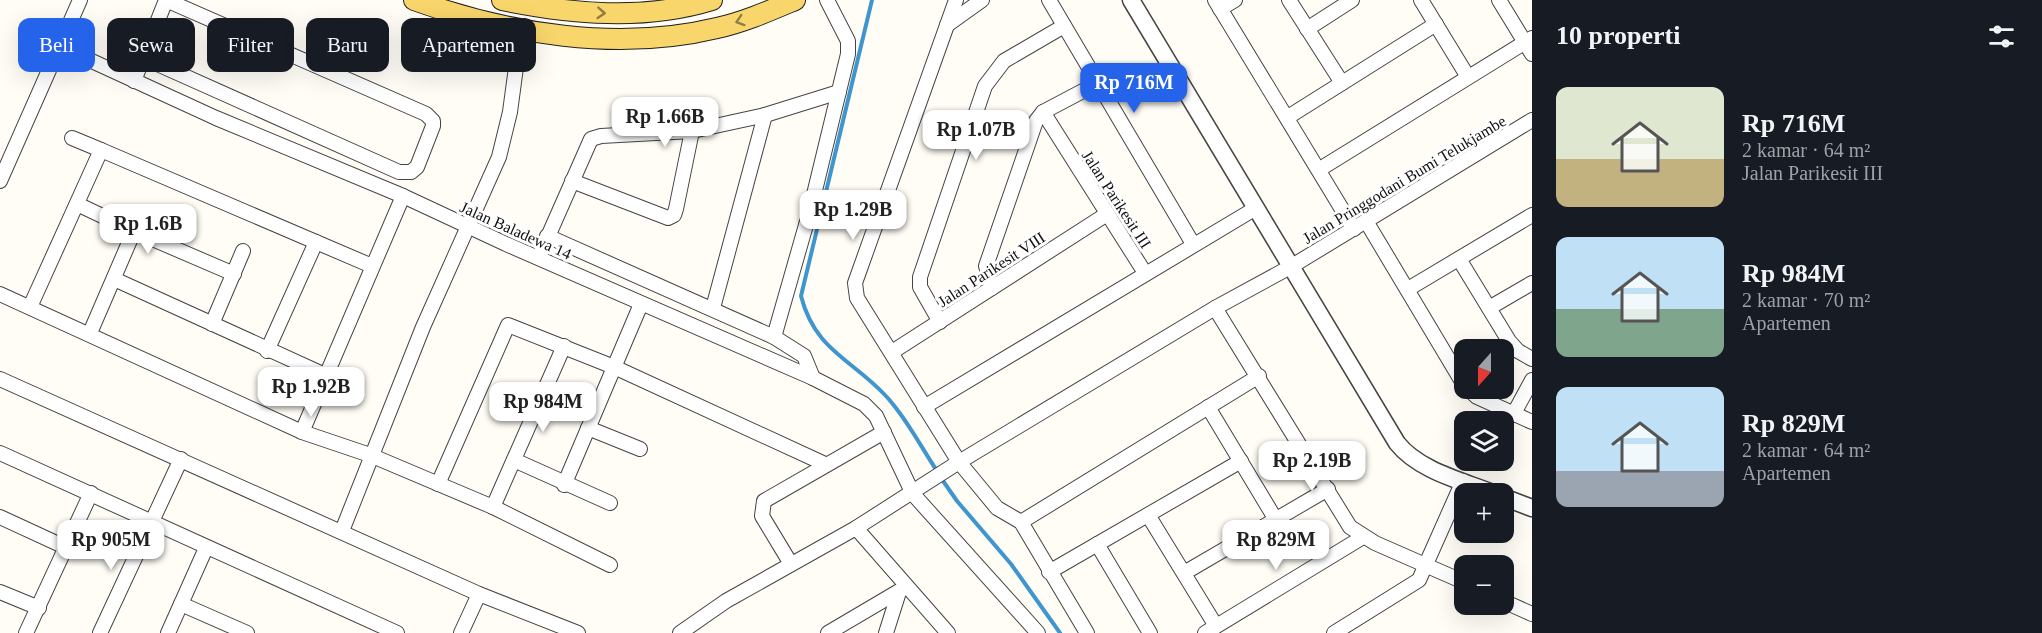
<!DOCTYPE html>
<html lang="id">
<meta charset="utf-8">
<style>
:root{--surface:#171b24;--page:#20242c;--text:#f1f3f6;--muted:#9ea1a6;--accent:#2563eb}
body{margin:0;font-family:"Times New Roman",serif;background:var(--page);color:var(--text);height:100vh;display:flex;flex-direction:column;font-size:22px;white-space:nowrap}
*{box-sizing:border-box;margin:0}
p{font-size:20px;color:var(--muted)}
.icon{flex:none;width:33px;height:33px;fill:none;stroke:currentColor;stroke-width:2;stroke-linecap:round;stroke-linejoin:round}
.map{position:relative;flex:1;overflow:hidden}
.drawer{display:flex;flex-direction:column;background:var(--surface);width:510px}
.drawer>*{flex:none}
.hud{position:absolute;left:18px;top:18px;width:570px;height:54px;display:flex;gap:12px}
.needle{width:39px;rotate:201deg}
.fabs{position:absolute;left:1454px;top:339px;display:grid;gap:12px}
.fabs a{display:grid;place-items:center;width:60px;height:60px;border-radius:12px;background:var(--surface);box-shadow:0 6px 24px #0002;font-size:30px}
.price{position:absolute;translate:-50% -51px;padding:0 14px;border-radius:12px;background:#fff;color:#222;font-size:20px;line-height:39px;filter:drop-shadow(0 2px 3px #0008)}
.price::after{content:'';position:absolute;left:50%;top:36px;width:18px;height:14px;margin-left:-9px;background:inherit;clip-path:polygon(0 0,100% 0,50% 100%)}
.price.current{background:var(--accent);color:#fff}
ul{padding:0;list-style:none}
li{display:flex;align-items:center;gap:18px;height:150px;padding:0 24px}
li span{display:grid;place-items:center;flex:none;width:168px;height:120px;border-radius:12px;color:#555}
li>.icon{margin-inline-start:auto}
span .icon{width:72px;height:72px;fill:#fffc;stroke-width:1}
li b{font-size:26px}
h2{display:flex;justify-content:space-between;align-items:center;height:72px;padding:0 24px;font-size:26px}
.pill{padding:0 21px;border-radius:12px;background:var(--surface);box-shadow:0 6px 24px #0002;font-size:21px;line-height:54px}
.pill.current{background:var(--accent);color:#fff}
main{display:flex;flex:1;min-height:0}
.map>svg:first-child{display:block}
</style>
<main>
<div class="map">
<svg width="1532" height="633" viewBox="0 0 1532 633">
<rect width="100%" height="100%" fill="#fffdf5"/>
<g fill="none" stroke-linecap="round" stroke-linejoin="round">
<g stroke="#3f96cf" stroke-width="4">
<path d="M872 0 801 296C815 350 850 358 885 395 905 416 921 447 937 471"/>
<path d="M941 478 957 501 1011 564 1060 633"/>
</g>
<defs>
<g id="minor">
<path d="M956 0 855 283 857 298 959 462 997 508 1021 522 1087 633"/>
<path d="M1049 0 1193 244"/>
<path d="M1215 0 1354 229"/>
<path d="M1289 0 1342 83"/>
<path d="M1421 0 1468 77"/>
<path d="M1499 0 1532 54"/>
<path d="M1220 9 1235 0"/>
<path d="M947 25 982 0"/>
<path d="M1307 29 1352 0"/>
<path d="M59 46 216 118 403 196 506 244 813 378 864 404 876 416 913 494 1038 633"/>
<path d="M134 81 166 0 426 114 433 121V126L417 167 411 172H399L144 58"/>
<path d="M1043 112 1145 273"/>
<path d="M1288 117 1436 24"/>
<path d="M72 138 101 150"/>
<path d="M1320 169 1532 38"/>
<path d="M0 181 80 0"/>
<path d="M572 181 668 218 674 215 676 209 692 131"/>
<path d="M77 204 134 231 234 274"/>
<path d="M1366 221 1464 385"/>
<path d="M547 236 774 337 804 356 813 378"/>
<path d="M539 257 591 139 601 136 692 131 765 115 839 92"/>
<path d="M1459 259 1509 341 1518 351 1532 359"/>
<path d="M114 279 325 375"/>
<path d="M992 288 986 266 1036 121 1043 112 1098 83"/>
<path d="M1408 289 1532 215"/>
<path d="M0 294 302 432 370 455 493 507 610 565"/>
<path d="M30 307 101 150 372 266"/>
<path d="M713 308 765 115"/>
<path d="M1215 308 1350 527 1375 543 1464 582"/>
<path d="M1489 308 1532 283"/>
<path d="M940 322 920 287V277L985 86 1004 61 1064 26"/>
<path d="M212 324 243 251"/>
<path d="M90 333 134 231"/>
<path d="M774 337 810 211 848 54V41L827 0"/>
<path d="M267 351 316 242"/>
<path d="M892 352 1107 214"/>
<path d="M0 379 479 594 578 633"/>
<path d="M1467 388 1477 397 1532 422"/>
<path d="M924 407 1256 208"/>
<path d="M1208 407 1276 520"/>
<path d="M1513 415 1532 380"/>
<path d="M588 428 640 449"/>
<path d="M302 432 403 196"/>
<path d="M0 453 397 633"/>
<path d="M514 460 610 503"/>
<path d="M438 484 508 325 614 367 825 464"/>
<path d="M564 485 641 304"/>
<path d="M493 507 564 346"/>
<path d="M1148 515 1216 626"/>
<path d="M0 517 65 547"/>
<path d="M1021 522 1259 376"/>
<path d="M856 528 948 633"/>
<path d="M342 531 423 327 499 157 510 112 521 30"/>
<path d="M1097 544 1150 633"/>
<path d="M791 564 762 516 764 501 884 432"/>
<path d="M1049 572 1241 461"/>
<path d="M1184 573 1328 489"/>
<path d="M0 592 39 608"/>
<path d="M1503 601 1532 614"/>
<path d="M181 604 247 633"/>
<path d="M26 633 91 493"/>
<path d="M100 633 181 459"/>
<path d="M168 633 206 548"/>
<path d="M461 633 479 594"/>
<path d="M680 633 726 601 856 528 959 462 1215 308 1292 266 1532 120"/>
<path d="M828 633 906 587"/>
<path d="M886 633 899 592"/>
<path d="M1205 633 1363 537"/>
<path d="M1334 633 1419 580 1463 481"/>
</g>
<g id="tertiary">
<path d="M1131 0 1397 443C1419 471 1463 481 1495 494"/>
<path d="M1503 497 1532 508"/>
</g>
<g id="primary">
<path d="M414 0C508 34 618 52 717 28 744 22 769 11 795 0"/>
<path d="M502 0C571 14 644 21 712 0"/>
</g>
</defs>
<use href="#minor" stroke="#444" stroke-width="16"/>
<use href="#tertiary" stroke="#444" stroke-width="19"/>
<use href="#primary" stroke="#222" stroke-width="22"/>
<use href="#minor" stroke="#fff" stroke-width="14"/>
<use href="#tertiary" stroke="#fff" stroke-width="16"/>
<use href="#primary" stroke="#f9d66b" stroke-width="20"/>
</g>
<defs><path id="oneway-chevron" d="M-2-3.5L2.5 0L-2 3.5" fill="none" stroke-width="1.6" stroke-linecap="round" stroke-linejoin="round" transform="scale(1.5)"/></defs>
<g stroke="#917d42">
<use href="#oneway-chevron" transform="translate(601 13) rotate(4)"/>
<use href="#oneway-chevron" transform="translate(740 21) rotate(162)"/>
</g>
<g text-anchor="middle" stroke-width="6" stroke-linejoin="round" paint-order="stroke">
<g font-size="16" fill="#111" stroke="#fff">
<text transform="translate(1404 179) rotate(-31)" y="6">Jalan Pringgodani Bumi Telukjambe</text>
<text transform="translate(1117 199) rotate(57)" y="6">Jalan Parikesit III</text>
<text transform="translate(516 230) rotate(24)" y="6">Jalan Baladewa 14</text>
<text transform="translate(991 269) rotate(-33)" y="6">Jalan Parikesit VIII</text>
</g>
</g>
</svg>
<div class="fabs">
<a><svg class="needle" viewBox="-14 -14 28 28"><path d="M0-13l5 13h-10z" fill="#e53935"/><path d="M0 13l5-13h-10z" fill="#9ea1a6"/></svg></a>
<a><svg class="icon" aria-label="layers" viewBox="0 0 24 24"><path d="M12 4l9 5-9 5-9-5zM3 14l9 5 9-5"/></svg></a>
<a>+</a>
<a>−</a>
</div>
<b class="price current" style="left:1134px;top:114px">Rp 716M</b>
<b class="price" style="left:665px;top:148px">Rp 1.66B</b>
<b class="price" style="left:976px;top:161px">Rp 1.07B</b>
<b class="price" style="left:853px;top:241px">Rp 1.29B</b>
<b class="price" style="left:148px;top:255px">Rp 1.6B</b>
<b class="price" style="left:311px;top:418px">Rp 1.92B</b>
<b class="price" style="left:543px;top:433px">Rp 984M</b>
<b class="price" style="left:1312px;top:492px">Rp 2.19B</b>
<b class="price" style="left:111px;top:571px">Rp 905M</b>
<b class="price" style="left:1276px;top:571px">Rp 829M</b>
<div class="hud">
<a class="pill current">Beli</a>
<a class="pill">Sewa</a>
<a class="pill">Filter</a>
<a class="pill">Baru</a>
<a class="pill">Apartemen</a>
</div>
</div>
<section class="drawer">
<h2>10 properti<svg class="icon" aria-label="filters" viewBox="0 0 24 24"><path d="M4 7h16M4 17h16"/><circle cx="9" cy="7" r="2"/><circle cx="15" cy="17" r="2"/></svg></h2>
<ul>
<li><span style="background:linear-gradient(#dfe7d0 60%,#c2b280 0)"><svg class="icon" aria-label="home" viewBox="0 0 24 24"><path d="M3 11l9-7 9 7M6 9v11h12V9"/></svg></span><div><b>Rp 716M</b><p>2 kamar · 64 m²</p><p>Jalan Parikesit III</p></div></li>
<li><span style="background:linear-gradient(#bfe0f5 60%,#7fa58c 0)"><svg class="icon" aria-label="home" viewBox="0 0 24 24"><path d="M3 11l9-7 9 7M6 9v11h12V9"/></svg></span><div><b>Rp 984M</b><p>2 kamar · 70 m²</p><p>Apartemen</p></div></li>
<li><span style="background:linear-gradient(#bfe0f5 70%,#9aa5b1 0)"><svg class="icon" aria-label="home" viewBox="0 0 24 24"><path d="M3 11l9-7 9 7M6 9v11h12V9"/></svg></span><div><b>Rp 829M</b><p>2 kamar · 64 m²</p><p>Apartemen</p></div></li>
</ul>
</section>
</main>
